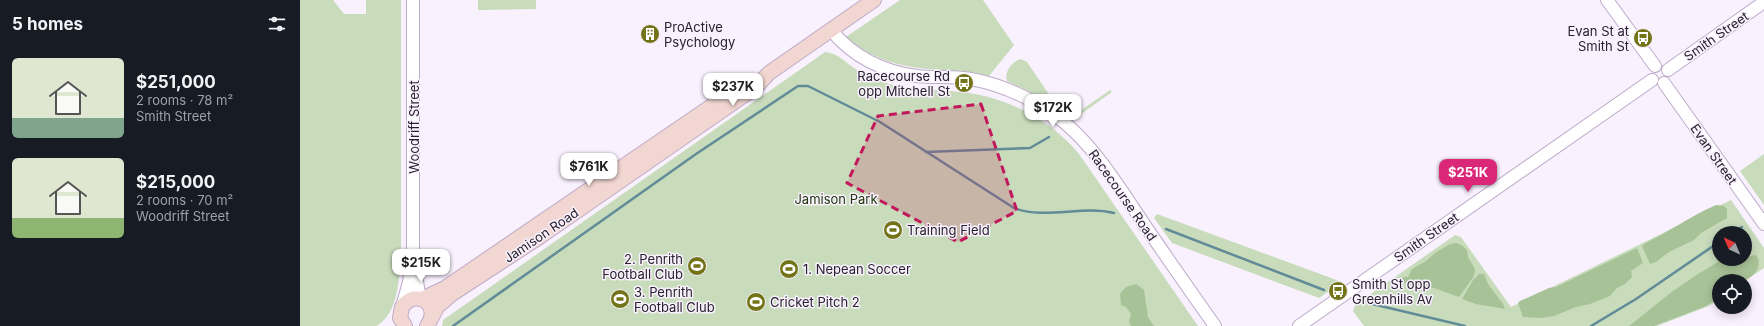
<!DOCTYPE html>
<meta charset="utf-8">
<style>
:root{--surface:#171b24;--page:#20242c;--text:#f1f3f6;--muted:#9ea1a6;--accent:#db2777}
body{margin:0;font-family:Inter,sans-serif;background:var(--page);color:var(--text);height:100vh;display:flex;flex-direction:column;font-size:15px;white-space:nowrap}
*{box-sizing:border-box;margin:0}
p{font-size:13px;color:var(--muted)}
.icon{flex:none;width:22px;height:22px;fill:none;stroke:currentColor;stroke-width:2;stroke-linecap:round;stroke-linejoin:round}
.map{position:relative;flex:1;overflow:hidden}
.sheet{display:flex;flex-direction:column;background:var(--surface);width:300px}
.sheet>*{flex:none}
.needle{width:26px;rotate:316deg}
.tools{position:absolute;left:1412px;top:226px;display:grid;gap:8px}
.tools a{display:grid;place-items:center;width:40px;height:40px;border-radius:50%;background:var(--surface);box-shadow:0 2px 10px #0003;font-size:20px}
.price{position:absolute;translate:-50% -34px;padding:0 9px;border-radius:8px;background:#fff;color:#222;font-size:13px;line-height:26px;filter:drop-shadow(0 1px 2px #0008)}
.price::after{content:'';position:absolute;left:50%;top:24px;width:12px;height:9px;margin-left:-6px;background:inherit;clip-path:polygon(0 0,100% 0,50% 100%)}
.price.selected{background:var(--accent);color:#fff}
ul{padding:0;list-style:none}
li{display:flex;align-items:center;gap:12px;height:100px;padding:0 12px}
li span{display:grid;place-items:center;flex:none;width:112px;height:80px;border-radius:6px;color:#555}
li>.icon{margin-inline-start:auto}
span .icon{width:48px;height:48px;fill:#fffc;stroke-width:1}
li b{font-size:17px}
h2{display:flex;justify-content:space-between;align-items:center;height:48px;padding:0 12px;font-size:17px}
main{display:flex;flex:1;min-height:0}
.map>svg:first-child{display:block}
</style>
<main>
<section class="sheet">
<h2>5 homes<svg class="icon" aria-label="filters" viewBox="0 0 24 24"><path d="M4 7h16M4 17h16"/><circle cx="9" cy="7" r="2"/><circle cx="15" cy="17" r="2"/></svg></h2>
<ul>
<li><span style="background:linear-gradient(#dfe7d0 75%,#7fa58c 0)"><svg class="icon" aria-label="home" viewBox="0 0 24 24"><path d="M3 11l9-7 9 7M6 9v11h12V9"/></svg></span><div><b>$251,000</b><p>2 rooms · 78 m²</p><p>Smith Street</p></div></li>
<li><span style="background:linear-gradient(#dfe7d0 75%,#8fb573 0)"><svg class="icon" aria-label="home" viewBox="0 0 24 24"><path d="M3 11l9-7 9 7M6 9v11h12V9"/></svg></span><div><b>$215,000</b><p>2 rooms · 70 m²</p><p>Woodriff Street</p></div></li>
</ul>
</section>
<div class="map">
<svg width="1464" height="326" viewBox="0 0 1464 326">
<rect width="100%" height="100%" fill="#f9f1fe"/>
<g fill="#c8dcbc" fill-rule="evenodd">
<path d="M0 0H33L44 14H66V0H101V258C99 279 98 315 76 326H0Z"/>
<path d="M178 0H236V9L178 10Z"/>
<path d="M600 0H683L714 45 689 76C646 67 609 74 569 53 561 48 552 44 546 37Z"/>
<path d="M525 52C538 53 546 63 557 70 567 76 579 81 590 84 613 91 637 89 660 92 705 96 750 119 779 154L898 326H142L143 320Z"/>
<path d="M721 59 727 62 755 103 758 102 765 108 777 107 780 111 810 90 812 92 778 116 771 117 745 99 707 81C704 72 712 61 721 59Z"/>
<path d="M1464 154V205L1440 171Z"/>
<path d="M1431 200 1464 248V268L1445 281H1419V299L1409 306 1357 326H1064L1053 311 1055 305 1155 235 1161 237 1211 307ZM1419 233H1445V259H1419Z"/>
<path d="M857 214 1042 282 1019 298 872 243 854 218Z"/>
</g>
<g fill="#a8c297">
<path d="M1416 205 1424 206 1427 209V218L1401 233 1394 240 1369 252 1356 262 1350 264 1342 246 1344 244C1368 232 1391 216 1416 205Z"/>
<path d="M1157 243 1163 246 1167 250 1168 257 1175 269 1174 276 1159 297 1134 288 1099 282 1100 280 1104 277H1108L1112 269 1126 261 1135 253 1150 244Z"/>
<path d="M1337 248 1343 263 1331 271 1332 277 1325 284 1317 288 1310 296 1290 304 1276 307 1254 316 1240 318 1223 317 1218 303 1220 301 1249 288 1256 287Z"/>
<path d="M1456 255C1464 265 1454 278 1442 281 1435 283 1426 281 1419 281V298L1404 307 1354 326H1329L1373 291 1398 274 1423 259H1445V257Z"/>
<path d="M1179 274H1184L1188 284 1203 304 1205 309 1176 304 1162 299 1173 280Z"/>
<path d="M836 284 844 290 848 317 854 326H831L829 322 831 314 826 307 821 305 820 294 826 287Z"/>
</g>
<g fill="none" stroke-linecap="round" stroke-linejoin="round">
<g stroke="#628b98" stroke-width="2.5">
<path d="M626 152 730 148 749 137"/>
<path d="M866 229 1024 290"/>
<path d="M1433 233 1442 227"/>
<path d="M1068 303 1165 326"/>
<path d="M153 326 396 154 498 86H508L580 122 714 208C745 220 782 205 814 213"/>
<path d="M1291 326 1336 299 1419 242"/>
</g>
<defs>
<g id="tertiary">
<path d="M1307 0 1355 66"/>
<path d="M531 30C552 56 583 72 617 76 635 78 653 76 671 79 693 83 714 91 734 102 784 128 813 178 844 224 867 258 891 292 915 326"/>
<path d="M1368 70 1464 2"/>
<path d="M1364 83 1464 224"/>
<path d="M115 270 120 299"/>
<path d="M102 307 109 282 113 253V0"/>
<path d="M999 326 1352 80"/>
</g>
<g id="secondary">
<path d="M122 299 145 288 435 90"/>
<path d="M132 317 137 307 152 294 241 236 456 87 469 73 574 0"/>
<path d="M105 326 100 318 102 307C117 287 142 306 127 326"/>
</g>
</defs>
<use href="#tertiary" stroke="#beabc9" stroke-width="14"/>
<use href="#secondary" stroke="#beabc9" stroke-width="16"/>
<use href="#tertiary" stroke="#fff" stroke-width="12"/>
<use href="#secondary" stroke="#f1d6d1" stroke-width="14"/>
</g>
<path fill="#c2185b" fill-opacity="0.2" stroke="#c2185b" stroke-width="3" stroke-dasharray="8 5" stroke-linejoin="round" d="M681 104 717 211 658 242 547 183 578 116Z"/>
<defs>
<symbol id="building-disc" viewBox="-11 -11 22 22"><circle r="9.5" fill="#737318" stroke="#f9f1fe"/><path d="M-4-6H4V6H1V3H-1V6H-4ZM-2.5-4.3h1.7v1.8h-1.7ZM.8-4.3h1.7v1.8H.8ZM-2.5-1h1.7V.8h-1.7ZM.8-1h1.7V.8H.8Z" fill="#fff"/></symbol>
<symbol id="bus-disc" viewBox="-11 -11 22 22"><circle r="9.5" fill="#737318" stroke="#f9f1fe"/><path d="M-5-6H5V4H4V6H2V4H-2V6H-4V4H-5ZM-3.5-4V0h7V-4ZM-3.5 1.2v1.5H-2V1.2ZM2 1.2v1.5H3.5V1.2Z" fill="#fff"/></symbol>
<symbol id="stadium-disc" viewBox="-11 -11 22 22"><circle r="9.5" fill="#737318" stroke="#f9f1fe"/><path d="M0-5a6.5 5 0 1 0 0 10a6.5 5 0 1 0 0-10ZM-3.5-1.8h7v3.6h-7Z" fill="#fff"/></symbol>
</defs>
<g fill-rule="evenodd">
<use href="#building-disc" x="339" y="23" width="22" height="22"/>
<use href="#bus-disc" x="1332" y="27" width="22" height="22"/>
<use href="#bus-disc" x="653" y="72" width="22" height="22"/>
<use href="#stadium-disc" x="582" y="219" width="22" height="22"/>
<use href="#stadium-disc" x="386" y="255" width="22" height="22"/>
<use href="#stadium-disc" x="478" y="258" width="22" height="22"/>
<use href="#bus-disc" x="1027" y="280" width="22" height="22"/>
<use href="#stadium-disc" x="309" y="288" width="22" height="22"/>
<use href="#stadium-disc" x="445" y="291" width="22" height="22"/>
</g>
<g text-anchor="middle" stroke-width="3" stroke-linejoin="round" paint-order="stroke">
<g font-size="13" fill="#29222d" stroke="#f9f1fe" text-anchor="start">
<text x="364" y="32">ProActive<tspan x="364" dy="15">Psychology</tspan></text>
<text x="1329" y="36" text-anchor="end">Evan St at<tspan x="1329" dy="15">Smith St</tspan></text>
<text x="650" y="81" text-anchor="end">Racecourse Rd<tspan x="650" dy="15">opp Mitchell St</tspan></text>
<text x="607" y="235">Training Field</text>
<text x="383" y="264" text-anchor="end">2. Penrith<tspan x="383" dy="15">Football Club</tspan></text>
<text x="503" y="274">1. Nepean Soccer</text>
<text x="1052" y="289">Smith St opp<tspan x="1052" dy="15">Greenhills Av</tspan></text>
<text x="334" y="297">3. Penrith<tspan x="334" dy="15">Football Club</tspan></text>
<text x="470" y="307">Cricket Pitch 2</text>
</g>
<g font-size="13" fill="#29222d" stroke="#f9f1fe">
<text transform="translate(1416 36) rotate(-35)" y="5">Smith Street</text>
<text transform="translate(114 127) rotate(-90)" y="5">Woodriff Street</text>
<text transform="translate(1414 154) rotate(55)" y="5">Evan Street</text>
<text transform="translate(823 195) rotate(55)" y="5">Racecourse Road</text>
<text transform="translate(241 235) rotate(-34)" y="5">Jamison Road</text>
<text transform="translate(1126 237) rotate(-35)" y="5">Smith Street</text>
</g>
<g font-size="13" fill="#1c3405" stroke="#f9f1fe">
<text x="536" y="204">Jamison Park</text>
</g>
</g>
</svg>
<div class="tools">
<a><svg class="needle" viewBox="-14 -14 28 28"><path d="M0-13l5 13h-10z" fill="#e53935"/><path d="M0 13l5-13h-10z" fill="#9ea1a6"/></svg></a>
<a><svg class="icon" aria-label="locate" viewBox="0 0 24 24"><circle cx="12" cy="12" r="6"/><path d="M12 2v4M12 18v4M2 12h4M18 12h4"/></svg></a>
</div>
<b class="price" style="left:433px;top:107px">$237K</b>
<b class="price" style="left:753px;top:128px">$172K</b>
<b class="price" style="left:289px;top:187px">$761K</b>
<b class="price selected" style="left:1168px;top:193px">$251K</b>
<b class="price" style="left:121px;top:283px">$215K</b>
</div>
</main>
